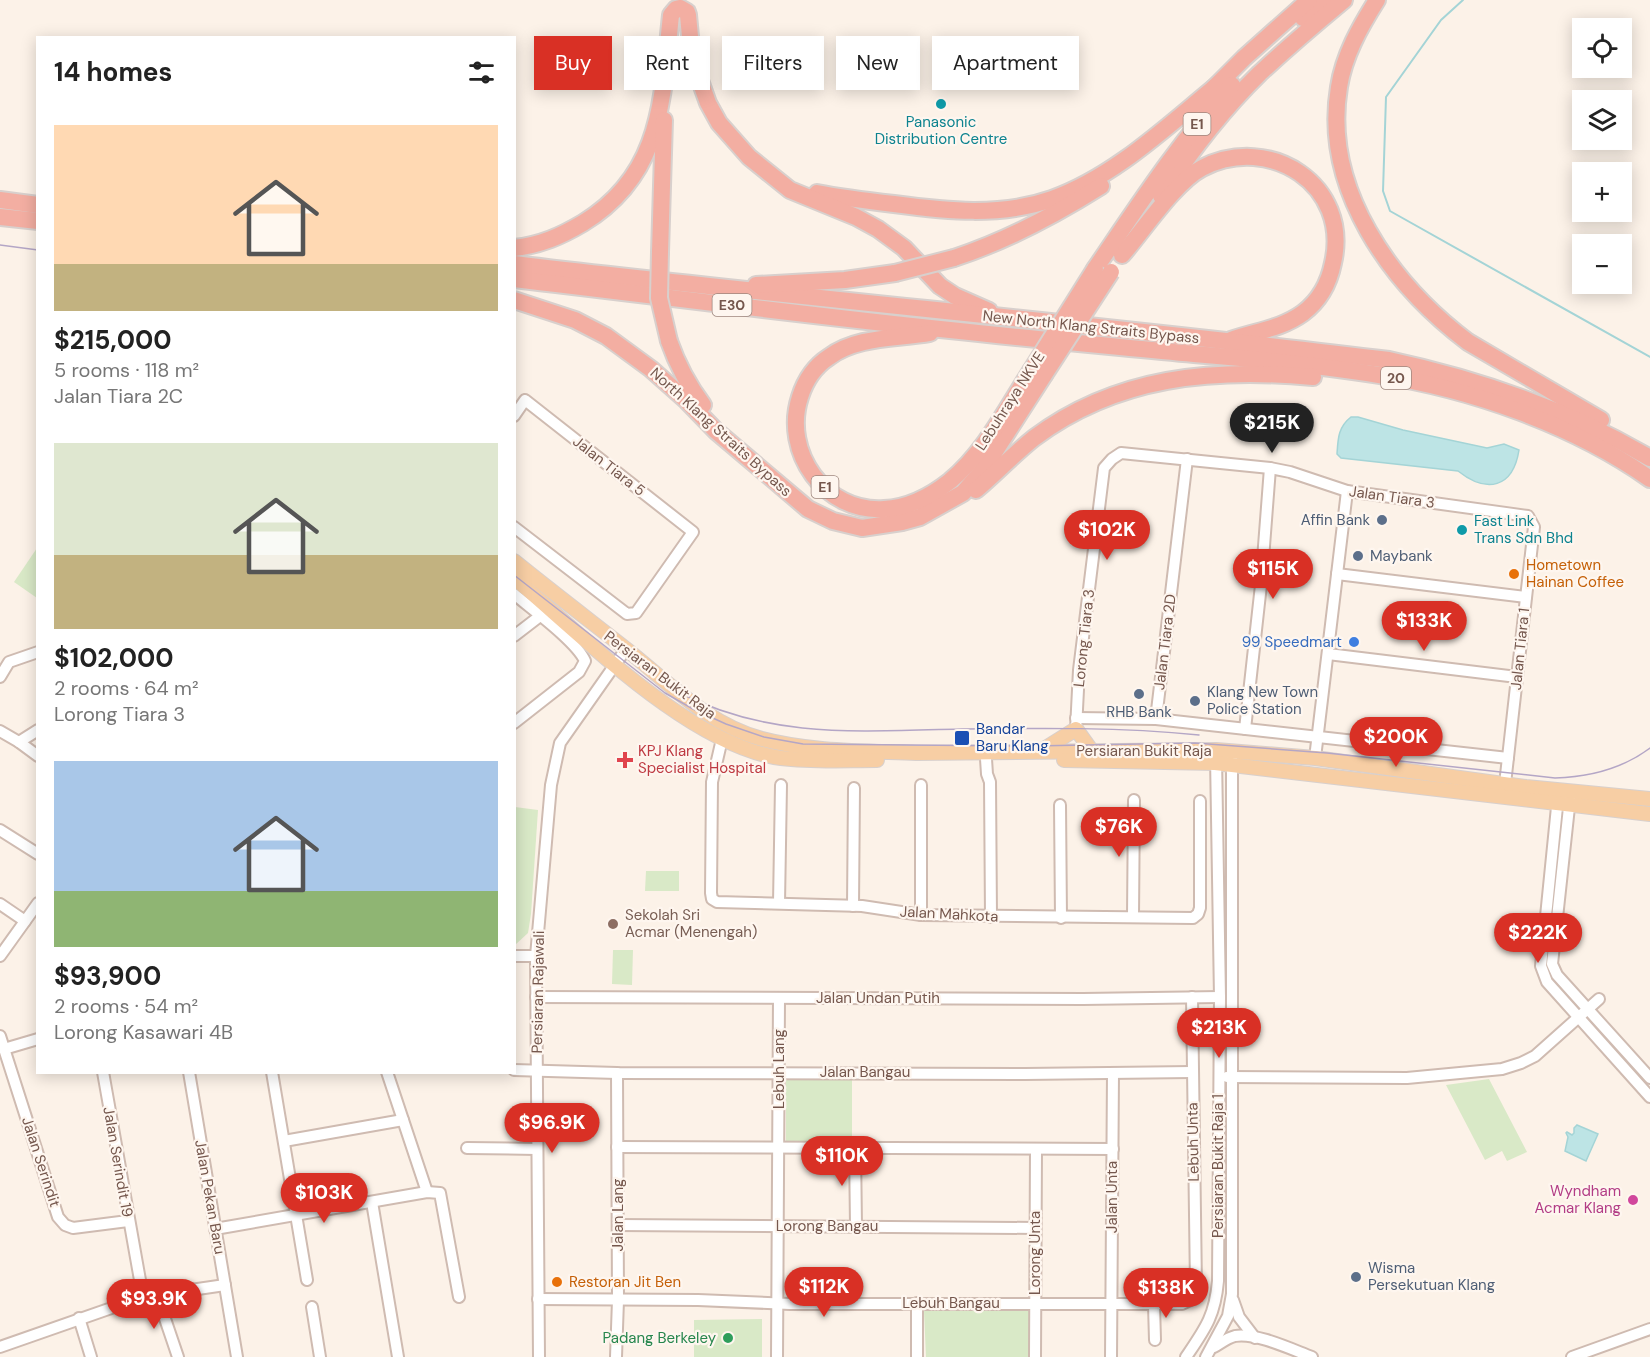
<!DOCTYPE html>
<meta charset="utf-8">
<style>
:root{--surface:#fff;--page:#f2f2f2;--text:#222;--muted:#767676;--accent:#d93025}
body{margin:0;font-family:"DM Sans",sans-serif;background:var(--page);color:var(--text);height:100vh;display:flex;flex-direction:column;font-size:22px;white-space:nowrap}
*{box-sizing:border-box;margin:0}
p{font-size:20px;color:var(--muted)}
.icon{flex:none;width:33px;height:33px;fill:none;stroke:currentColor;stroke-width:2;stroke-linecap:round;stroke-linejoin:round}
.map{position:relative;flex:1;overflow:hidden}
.details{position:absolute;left:36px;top:36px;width:480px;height:1038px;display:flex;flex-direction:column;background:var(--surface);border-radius:0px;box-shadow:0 3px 15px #0003}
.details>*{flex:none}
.top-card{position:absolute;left:534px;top:36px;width:570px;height:54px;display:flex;gap:12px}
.buttons{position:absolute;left:1572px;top:18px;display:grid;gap:12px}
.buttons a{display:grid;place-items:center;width:60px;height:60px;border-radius:0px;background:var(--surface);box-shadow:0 3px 15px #0003;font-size:30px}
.price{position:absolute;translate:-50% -51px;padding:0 14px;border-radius:21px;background:var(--accent);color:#fff;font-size:20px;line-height:39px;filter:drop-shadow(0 2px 3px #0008)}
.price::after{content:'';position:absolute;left:50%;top:36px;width:18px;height:14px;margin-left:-9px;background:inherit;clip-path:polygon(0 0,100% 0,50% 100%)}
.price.selected{background:#222;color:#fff}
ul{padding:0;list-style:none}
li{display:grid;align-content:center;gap:12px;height:318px;padding:0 18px}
li span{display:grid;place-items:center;height:186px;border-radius:0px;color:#555}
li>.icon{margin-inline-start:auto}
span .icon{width:108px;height:108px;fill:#fffc;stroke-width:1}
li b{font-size:26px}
h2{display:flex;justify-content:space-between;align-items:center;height:72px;padding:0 18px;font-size:26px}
.chip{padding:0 21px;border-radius:0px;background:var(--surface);box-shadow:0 3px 15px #0003;font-size:21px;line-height:54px}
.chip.selected{background:var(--accent);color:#fff}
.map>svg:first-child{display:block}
</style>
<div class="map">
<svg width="1650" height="1357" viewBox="0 0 1650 1357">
<rect width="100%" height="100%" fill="#fcf2e8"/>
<g fill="#d9e9c7">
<path d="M37 548V598L14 582Z"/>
<path d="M515 807 538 810 531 914 528 933 515 945Z"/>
<path d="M646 871H679V891H645Z"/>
<path d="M613 950H633L632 985 612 984Z"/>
<rect x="786" y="1078" width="66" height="63"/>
<path d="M1489 1079 1527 1152 1507 1161 1502 1151 1485 1160 1446 1085Z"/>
<path d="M1031 1304 1034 1357H926L924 1311 927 1307Z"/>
<path d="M762 1319V1357H694V1320Z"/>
</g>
<g fill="#bde4e5" stroke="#a4d4d6" stroke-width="1.5">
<path d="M1351 417H1358L1403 430 1487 448 1504 444 1519 450C1513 488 1487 494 1458 471L1341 458 1337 454C1338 439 1338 427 1351 417Z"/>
<path d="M1577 1125 1598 1134 1586 1161 1565 1151 1568 1137 1566 1133 1567 1132 1572 1135 1574 1133V1128Z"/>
</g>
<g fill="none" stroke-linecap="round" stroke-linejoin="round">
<path stroke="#a4d4d6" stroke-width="2" d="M1463 0 1441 20 1386 97 1383 191 1390 211 1650 357"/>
<defs>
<g id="minor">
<path d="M514 416 525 400 693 532 636 613 627 614 514 527"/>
<path d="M1337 574 1526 597"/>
<path d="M514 594C532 609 577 642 585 661L579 672 514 723"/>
<path d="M514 636 540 616"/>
<path d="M1328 654 1517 677"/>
<path d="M0 677 9 662 38 652"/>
<path d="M1076 718 1156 719 1508 758"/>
<path d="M1156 719 1187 459"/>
<path d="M1076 729 1079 670 1104 468 1112 459 1121 453 1270 468 1290 472 1347 491 1528 516 1534 527 1505 784"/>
<path d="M1245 729 1261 585 1270 468"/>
<path d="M0 731 19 742 38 756"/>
<path d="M722 739 712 782 711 893 712 899 717 902 862 906 921 915 1193 918 1198 914 1200 908V801"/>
<path d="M19 742 38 730"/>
<path d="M1315 758 1347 491"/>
<path d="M986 759 987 774 990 782 991 917"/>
<path d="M1558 797 1541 966 1547 982 1650 1097"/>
<path d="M1570 798 1552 964 1557 975 1650 1078"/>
<path d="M1060 805 1061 918"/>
<path d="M0 830 38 854"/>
<path d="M779 903 781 785"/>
<path d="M0 904 25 921"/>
<path d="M853 906 854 788"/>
<path d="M921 915V785"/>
<path d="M1133 916 1134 800"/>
<path d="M0 956 38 903"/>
<path d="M514 956H536"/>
<path d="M536 997 1083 999 1220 997"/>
<path d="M0 1036 58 1217 65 1225 73 1228 128 1221"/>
<path d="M4 1049 38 1039"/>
<path d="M514 1070 617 1073 1025 1074 1192 1072"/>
<path d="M103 1072 143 1297"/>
<path d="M189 1072 237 1357"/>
<path d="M272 1072 307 1280"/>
<path d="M387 1072 427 1192"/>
<path d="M1227 1077 1407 1078 1502 1069 1521 1063 1535 1056 1599 999"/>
<path d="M284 1141 403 1120"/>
<path d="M617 1147 1113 1149"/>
<path d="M467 1148 537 1149"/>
<path d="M855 1148 856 1226"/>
<path d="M372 1202 398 1357"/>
<path d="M618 1225 1035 1228"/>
<path d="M215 1229 427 1192 440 1193 459 1297"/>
<path d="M157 1295 178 1357"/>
<path d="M538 1299 698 1300 790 1304H1182L1190 1300 1196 1287 1192 997"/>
<path d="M1233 1300 1239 1317 1255 1338"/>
<path d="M917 1303V1357"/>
<path d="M1154 1305 1155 1340"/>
<path d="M312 1307 320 1357"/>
<path d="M79 1318 91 1357"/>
<path d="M0 1347 143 1297 225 1285"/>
<path d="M1214 1347C1221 1343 1227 1338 1235 1336 1255 1332 1293 1350 1312 1357"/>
<path d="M539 1357 536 956 551 785 560 743 626 649"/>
<path d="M616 1357 618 1300 617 1073"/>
<path d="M777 1357 779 998"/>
<path d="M1035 1357 1036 1149"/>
<path d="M1111 1357 1113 1073"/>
<path d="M1186 1357C1205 1329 1215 1316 1218 1281L1220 997 1216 757"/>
<path d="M1206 1357 1228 1316 1232 1294V758"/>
<path d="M1572 1357 1650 1329"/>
</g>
<g id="major">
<path d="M514 561C551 591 589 620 626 649 668 682 708 725 762 739 811 752 865 751 916 753L1216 750 1315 758 1526 787 1650 799"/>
<path d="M514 578C583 636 691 746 781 758 813 762 845 760 877 760"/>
<path d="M1041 751 1076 729 1091 750"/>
<path d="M1064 760 1215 763 1650 814"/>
</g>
<g id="highway">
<path d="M1377 0C1360 27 1344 55 1339 87 1322 189 1391 284 1468 342L1601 420"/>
<path d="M1303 18 1324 0"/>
<path d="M1213 89 1244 58 1309 0"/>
<path d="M817 193C843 198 868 201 894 204 946 211 1001 217 1052 199 1116 176 1168 125 1220 83"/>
<path d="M1161 196C1190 152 1222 110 1260 73 1287 48 1315 24 1344 0"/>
<path d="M0 200 38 205"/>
<path d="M0 217 38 221"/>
<path d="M514 248C541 245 561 236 583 223 663 174 662 99 671 15L676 9 680 8 687 12 688 15 692 58 708 103 719 123 749 157 790 190 856 217 878 229 904 248 940 286 955 296 989 311"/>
<path d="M660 252 664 120"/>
<path d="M1122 255C1143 231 1175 182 1202 168 1270 133 1351 185 1333 263 1329 283 1319 301 1303 313 1281 329 1256 331 1231 340"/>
<path d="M954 258C1006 241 1055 215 1101 186"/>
<path d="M514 264C806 299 1098 324 1389 360 1482 380 1568 410 1650 458"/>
<path d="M1095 269C1138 206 1180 141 1232 85"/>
<path d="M514 279C659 296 804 315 950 330 1031 339 1112 346 1194 354 1256 359 1318 365 1379 375 1471 389 1574 425 1650 479"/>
<path d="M756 285 845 280 895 273"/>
<path d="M514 300 575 320 606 336 651 369 686 400 716 431 808 509 833 521 862 528 902 522 920 517 963 493 983 470 1044 375"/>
<path d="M930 333C897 339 857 336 829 357 815 366 805 381 800 397 782 452 825 513 884 509 908 508 931 496 950 481 985 452 1007 408 1031 371"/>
<path d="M669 341C677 364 688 385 703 405"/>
<path d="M976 490C996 473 1014 454 1034 438 1117 376 1213 368 1313 377"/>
</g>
</defs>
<use href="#minor" stroke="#cfbbb1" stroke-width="14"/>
<use href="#major" stroke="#d8d0cd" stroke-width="16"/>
<use href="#highway" stroke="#d8d0cd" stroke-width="20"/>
<use href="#minor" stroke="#fff" stroke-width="10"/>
<use href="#major" stroke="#f7cea4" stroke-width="14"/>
<use href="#highway" stroke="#f3aea2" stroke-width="16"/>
<g stroke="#b4a6c6" stroke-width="1.5">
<path d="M0 245 38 250"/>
<path d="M514 575 665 693 693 709 726 724 764 737 803 744 1032 746 1195 743 1327 753 1555 778C1589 777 1622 769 1650 748"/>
<path d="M680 693C772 740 863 731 962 729 1041 728 1120 727 1199 735"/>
</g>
<defs>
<g id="highway-bridge">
<path d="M660 252 659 298 669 341"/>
<path d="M895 273 954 258"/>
<path d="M1031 371 1095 269"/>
<path d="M1044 375 1111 272"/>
</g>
</defs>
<use href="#highway-bridge" stroke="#d8d0cd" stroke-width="20" stroke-linecap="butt"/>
<use href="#highway-bridge" stroke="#f3aea2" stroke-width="16"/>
</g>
<g fill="#0f9aa8" stroke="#fef6ef" stroke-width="2">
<circle cx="941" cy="104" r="6"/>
<circle cx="1462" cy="530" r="6"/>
</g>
<g fill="#5c6f8a" stroke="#fef6ef" stroke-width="2">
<circle cx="1382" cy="520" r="6"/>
<circle cx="1358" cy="556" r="6"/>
<circle cx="1139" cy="694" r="6"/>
<circle cx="1195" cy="701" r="6"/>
<circle cx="1356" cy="1277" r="6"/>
</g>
<g fill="#e8710a" stroke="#fef6ef" stroke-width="2">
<circle cx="1514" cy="574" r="6"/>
<circle cx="557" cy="1282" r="6"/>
</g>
<circle fill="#3f7fe0" stroke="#fef6ef" stroke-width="2" cx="1354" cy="642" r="6"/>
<rect fill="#1a4fb4" stroke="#fef6ef" stroke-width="2" x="954" y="730" width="16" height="16" rx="3"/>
<path fill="#e0444e" stroke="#fef6ef" stroke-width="2" d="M622 751h6v6h6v6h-6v6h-6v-6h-6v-6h6z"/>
<circle fill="#8d6e63" stroke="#fef6ef" stroke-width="2" cx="613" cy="924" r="6"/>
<circle fill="#d1479c" stroke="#fef6ef" stroke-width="2" cx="1633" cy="1200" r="6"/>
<circle fill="#2e9e5b" stroke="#fef6ef" stroke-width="2" cx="728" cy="1338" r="6"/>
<g text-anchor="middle" stroke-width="4.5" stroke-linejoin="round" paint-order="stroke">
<g fill="#fef6ef" stroke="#9e877e" stroke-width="1.5">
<rect x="1183.5" y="113" width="27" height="22" rx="4.5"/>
<rect x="712.5" y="294" width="39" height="22" rx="4.5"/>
<rect x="1381" y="367" width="30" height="22" rx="4.5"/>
<rect x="811.5" y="476" width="27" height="22" rx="4.5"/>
</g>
<g font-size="14" font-weight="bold" fill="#75574d">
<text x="1197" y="129">E1</text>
<text x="732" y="310">E30</text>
<text x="1396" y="383">20</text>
<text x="825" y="492">E1</text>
</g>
<g font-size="15" fill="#0d838f" stroke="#fef6ef">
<text x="941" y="127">Panasonic<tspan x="941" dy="17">Distribution Centre</tspan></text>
<text x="1474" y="526" text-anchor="start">Fast Link<tspan x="1474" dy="17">Trans Sdn Bhd</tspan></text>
</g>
<g font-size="15" fill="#75574d" stroke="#fef6ef">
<text transform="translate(1091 327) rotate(6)" y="5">New North Klang Straits Bypass</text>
<text transform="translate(1010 401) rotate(-57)" y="5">Lebuhraya NKVE</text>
<text transform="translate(721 432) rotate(42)" y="5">North Klang Straits Bypass</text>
<text transform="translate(609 466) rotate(38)" y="5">Jalan Tiara 5</text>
<text transform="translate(1392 497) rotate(8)" y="5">Jalan Tiara 3</text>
<text transform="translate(1084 638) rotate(-84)" y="5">Lorong Tiara 3</text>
<text transform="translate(1165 642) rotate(-83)" y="5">Jalan Tiara 2D</text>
<text transform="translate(1520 649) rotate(-84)" y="5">Jalan Tiara 1</text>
<text transform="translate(660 675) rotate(37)" y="5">Persiaran Bukit Raja</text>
<text x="1144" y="756">Persiaran Bukit Raja</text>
<text transform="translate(949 914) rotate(3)" y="5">Jalan Mahkota</text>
<text transform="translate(538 992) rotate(-89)" y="5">Persiaran Rajawali</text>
<text x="878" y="1003">Jalan Undan Putih</text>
<text transform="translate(779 1069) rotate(-90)" y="5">Lebuh Lang</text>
<text x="865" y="1077">Jalan Bangau</text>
<text transform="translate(1193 1142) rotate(-91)" y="5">Lebuh Unta</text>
<text transform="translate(41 1162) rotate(72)" y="5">Jalan Serindit</text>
<text transform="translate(118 1162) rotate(80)" y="5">Jalan Serindit 19</text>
<text transform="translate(1218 1166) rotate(-90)" y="5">Persiaran Bukit Raja 1</text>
<text transform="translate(210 1197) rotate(80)" y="5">Jalan Pekan Baru</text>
<text transform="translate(1112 1197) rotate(-90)" y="5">Jalan Unta</text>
<text transform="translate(618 1215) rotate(-90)" y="5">Jalan Lang</text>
<text x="827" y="1231">Lorong Bangau</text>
<text transform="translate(1035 1253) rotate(-90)" y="5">Lorong Unta</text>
<text x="951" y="1308">Lebuh Bangau</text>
</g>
<g font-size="15" fill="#4e5e75" stroke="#fef6ef" text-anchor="start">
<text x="1370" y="525" text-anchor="end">Affin Bank</text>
<text x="1370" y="561">Maybank</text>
<text x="1207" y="697">Klang New Town<tspan x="1207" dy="17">Police Station</tspan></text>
<text x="1139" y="717" text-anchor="middle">RHB Bank</text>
<text x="1368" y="1273">Wisma<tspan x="1368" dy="17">Persekutuan Klang</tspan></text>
</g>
<g font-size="15" fill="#c56008" stroke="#fef6ef" text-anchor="start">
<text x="1526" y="570">Hometown<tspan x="1526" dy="17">Hainan Coffee</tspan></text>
<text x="569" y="1287">Restoran Jit Ben</text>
</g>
<g font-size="15" fill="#366cbe" stroke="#fef6ef" text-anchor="end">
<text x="1342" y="647">99 Speedmart</text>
</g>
<g font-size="15" fill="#164399" stroke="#fef6ef" text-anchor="start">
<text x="976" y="734">Bandar<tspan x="976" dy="17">Baru Klang</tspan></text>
</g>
<g font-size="15" fill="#be3a42" stroke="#fef6ef" text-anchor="start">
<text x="638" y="756">KPJ Klang<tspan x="638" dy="17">Specialist Hospital</tspan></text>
</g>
<g font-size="15" fill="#785e54" stroke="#fef6ef" text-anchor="start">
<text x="625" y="920">Sekolah Sri<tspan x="625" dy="17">Acmar (Menengah)</tspan></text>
</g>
<g font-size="15" fill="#b23c85" stroke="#fef6ef" text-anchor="end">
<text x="1621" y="1196">Wyndham<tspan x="1621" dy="17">Acmar Klang</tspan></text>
</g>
<g font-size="15" fill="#27864d" stroke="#fef6ef" text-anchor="end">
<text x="716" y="1343">Padang Berkeley</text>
</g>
</g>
</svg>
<div class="buttons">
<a><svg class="icon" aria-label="locate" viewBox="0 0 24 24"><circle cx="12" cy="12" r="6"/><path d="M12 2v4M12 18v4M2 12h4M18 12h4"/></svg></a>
<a><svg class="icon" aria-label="layers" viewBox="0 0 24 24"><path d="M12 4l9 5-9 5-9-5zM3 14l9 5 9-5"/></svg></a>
<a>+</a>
<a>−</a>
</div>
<b class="price selected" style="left:1272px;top:454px">$215K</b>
<b class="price" style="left:1107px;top:561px">$102K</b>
<b class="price" style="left:1273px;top:600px">$115K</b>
<b class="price" style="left:1424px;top:652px">$133K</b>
<b class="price" style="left:1396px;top:768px">$200K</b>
<b class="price" style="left:1119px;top:858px">$76K</b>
<b class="price" style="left:1538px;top:964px">$222K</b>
<b class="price" style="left:1219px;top:1059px">$213K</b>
<b class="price" style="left:552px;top:1154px">$96.9K</b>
<b class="price" style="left:842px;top:1187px">$110K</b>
<b class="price" style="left:324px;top:1224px">$103K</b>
<b class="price" style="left:824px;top:1318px">$112K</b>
<b class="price" style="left:1166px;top:1319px">$138K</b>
<b class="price" style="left:154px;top:1330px">$93.9K</b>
<div class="top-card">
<a class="chip selected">Buy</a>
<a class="chip">Rent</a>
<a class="chip">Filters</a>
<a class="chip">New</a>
<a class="chip">Apartment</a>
</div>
<section class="details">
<h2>14 homes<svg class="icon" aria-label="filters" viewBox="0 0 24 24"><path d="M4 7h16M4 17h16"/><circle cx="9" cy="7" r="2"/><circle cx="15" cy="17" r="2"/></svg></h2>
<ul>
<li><span style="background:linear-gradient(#ffd9b3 75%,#c2b280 0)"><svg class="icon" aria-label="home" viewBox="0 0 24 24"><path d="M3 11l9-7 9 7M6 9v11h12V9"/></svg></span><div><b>$215,000</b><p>5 rooms · 118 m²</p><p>Jalan Tiara 2C</p></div></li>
<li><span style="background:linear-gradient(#dfe7d0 60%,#c2b280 0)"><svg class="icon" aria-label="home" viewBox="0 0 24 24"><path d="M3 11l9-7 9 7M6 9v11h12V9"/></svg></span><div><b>$102,000</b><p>2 rooms · 64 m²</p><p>Lorong Tiara 3</p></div></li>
<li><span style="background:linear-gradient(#a9c7e8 70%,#8fb573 0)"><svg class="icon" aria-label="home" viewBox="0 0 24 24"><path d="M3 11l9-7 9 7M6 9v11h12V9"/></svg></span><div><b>$93,900</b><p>2 rooms · 54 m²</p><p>Lorong Kasawari 4B</p></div></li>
</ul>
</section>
</div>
